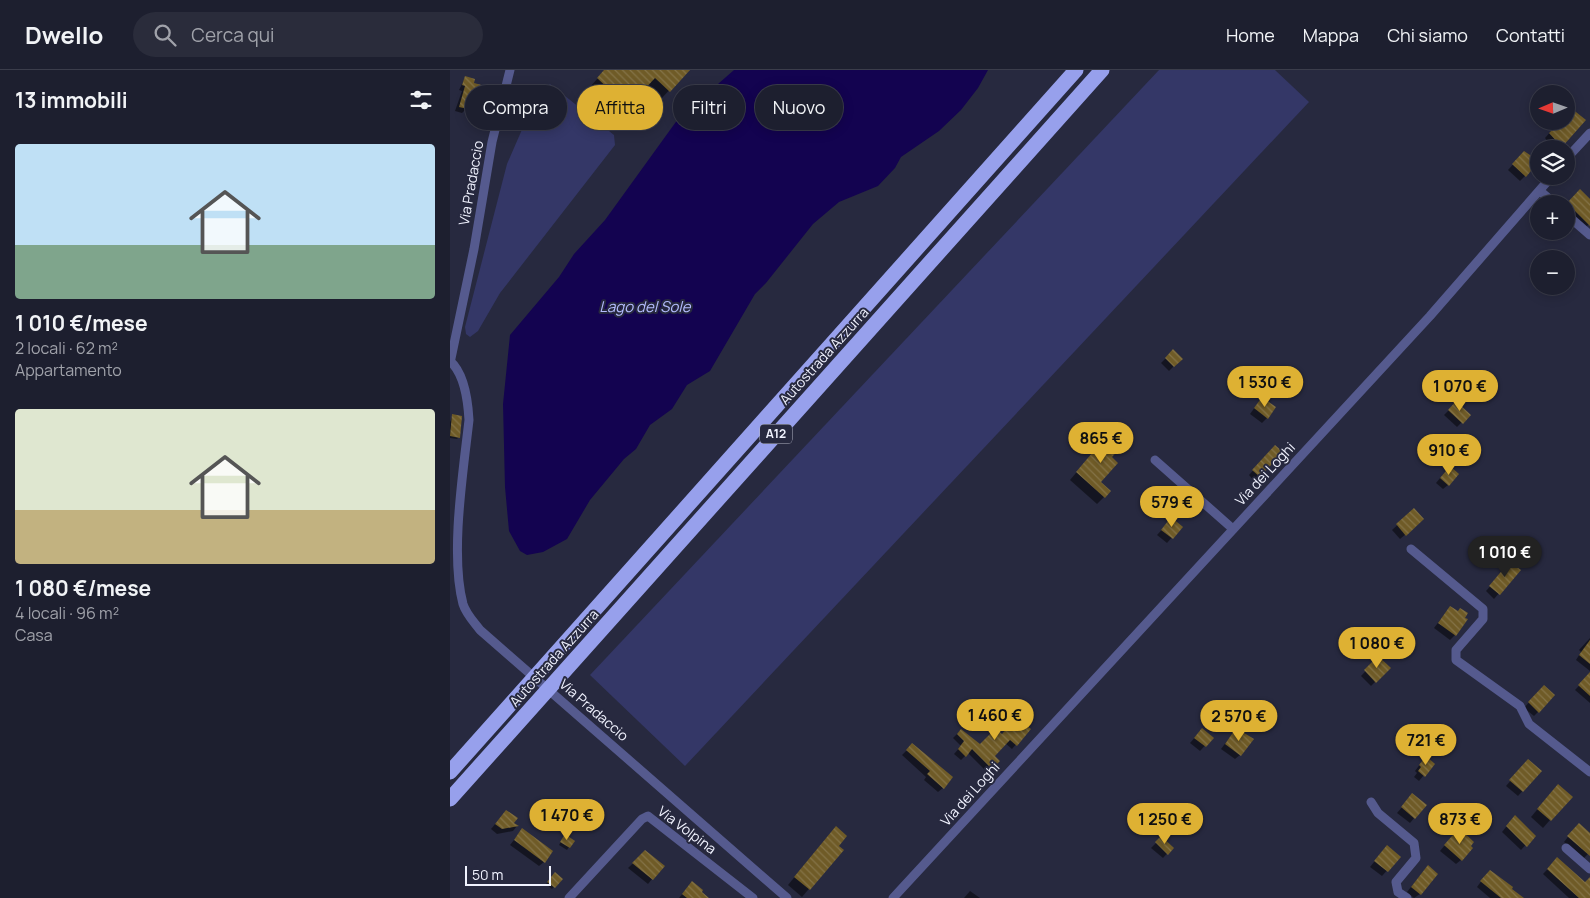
<!DOCTYPE html>
<html lang="it">
<meta charset="utf-8">
<style>
:root{--surface:#1d1f2f;--page:#2a2c3b;--text:#f1f3f6;--muted:#a0a2aa;--line:#3b3d4b;--accent:#deb133}
body{margin:0;font-family:Manrope,sans-serif;background:var(--page);color:var(--text);height:100vh;display:flex;flex-direction:column;font-size:19px;white-space:nowrap}
*{box-sizing:border-box;margin:0}
p{font-size:16px;color:var(--muted)}
.icon{flex:none;width:28px;height:28px;fill:none;stroke:currentColor;stroke-width:2;stroke-linecap:round;stroke-linejoin:round}
.map{position:relative;flex:1;overflow:hidden}
.sheet{display:flex;flex-direction:column;background:var(--surface);width:450px}
.sheet>*{flex:none}
.guide{position:absolute;left:15px;top:15px;width:475px;height:45px;display:flex;gap:10px}
.needle{width:32px;rotate:268deg}
.buttons{position:absolute;left:1080px;top:15px;display:grid;gap:10px}
.buttons a{display:grid;place-items:center;width:45px;height:45px;border-radius:50%;background:var(--surface);box-shadow:0 2px 12px #0003,0 0 0 1px var(--line);font-size:25px}
.scale{position:absolute;left:15px;bottom:12px;width:86px;box-sizing:border-box;padding-left:5px;border:2px solid #f0f2fe;border-top:0;font-size:14px;line-height:18px;white-space:nowrap;color:#f0f2fe;-webkit-text-stroke:4px #27293f;paint-order:stroke}
.price{position:absolute;translate:-50% -42px;padding:0 11px;border-radius:18px;background:var(--accent);color:#111;font-size:16px;line-height:32px;filter:drop-shadow(0 1px 2px #0008)}
.price::after{content:'';position:absolute;left:50%;top:30px;width:15px;height:11px;margin-left:-8px;background:inherit;clip-path:polygon(0 0,100% 0,50% 100%)}
.price.on{background:#222;color:#fff}
ul{padding:0;list-style:none}
li{display:grid;align-content:center;gap:10px;height:265px;padding:0 15px}
li span{display:grid;place-items:center;height:155px;border-radius:5px;color:#555}
li>.icon{margin-inline-start:auto}
span .icon{width:90px;height:90px;fill:#fffc;stroke-width:1}
li b{font-size:21px}
h2{display:flex;justify-content:space-between;align-items:center;height:60px;padding:0 15px;font-size:21px}
.pill{padding:0 18px;border-radius:22px;background:var(--surface);box-shadow:0 2px 12px #0003,0 0 0 1px var(--line);font-size:18px;line-height:45px}
.pill.on{background:var(--accent);color:#111}
header{display:flex;align-items:center;gap:30px;box-sizing:border-box;height:70px;padding:0 25px;background:var(--surface);border-bottom:1px solid var(--line)}
header strong{font-size:24px}
nav{display:flex;gap:28px;margin-inline-start:auto;font-size:18px}
.search{width:350px;height:45px;background:var(--page);display:flex;align-items:center;gap:12px;box-sizing:border-box;padding:0 18px;border-radius:28px;color:var(--muted);font-size:19px}
main{display:flex;flex:1;min-height:0}
.map>svg:first-child{display:block}
</style>
<header>
<strong>Dwello</strong>
<div class="search"><svg class="icon" aria-label="search" viewBox="0 0 24 24"><circle cx="10" cy="10" r="6"/><path d="M15 15l6 6"/></svg>Cerca qui</div>
<nav><a>Home</a><a>Mappa</a><a>Chi siamo</a><a>Contatti</a></nav>
</header>
<main>
<section class="sheet">
<h2>13 immobili<svg class="icon" aria-label="filters" viewBox="0 0 24 24"><path d="M4 7h16M4 17h16"/><circle cx="9" cy="7" r="2"/><circle cx="15" cy="17" r="2"/></svg></h2>
<ul>
<li><span style="background:linear-gradient(#bfe0f5 65%,#7fa58c 0)"><svg class="icon" aria-label="home" viewBox="0 0 24 24"><path d="M3 11l9-7 9 7M6 9v11h12V9"/></svg></span><div><b>1 010 €/mese</b><p>2 locali · 62 m²</p><p>Appartamento</p></div></li>
<li><span style="background:linear-gradient(#dfe7d0 65%,#c2b280 0)"><svg class="icon" aria-label="home" viewBox="0 0 24 24"><path d="M3 11l9-7 9 7M6 9v11h12V9"/></svg></span><div><b>1 080 €/mese</b><p>4 locali · 96 m²</p><p>Casa</p></div></li>
</ul>
</section>
<div class="map">
<svg width="1140" height="828" viewBox="0 0 1140 828">
<defs>
<pattern id="building-back-hatch" width="6" height="6" patternUnits="userSpaceOnUse" patternTransform="scale(1.25)"><rect width="6" height="6" fill="#6f5b27"/><path d="M-1 5l2 2M0 0l6 6M5-1l2 2" fill="none" stroke="#847347"/></pattern>
</defs>
<rect width="100%" height="100%" fill="#27293f"/>
<g fill="#343767">
<path d="M709 0H825L859 32 235 696 140 605Z"/>
<path d="M100 14 164 65 165 75 50 223 28 261 20 267 16 264 15 257 57 94 87 25Z"/>
</g>
<path fill="#130350" d="M284 0H538L528 18 511 40 489 61 451 87 445 98 428 116 389 132 363 154 316 213 305 224 260 301 237 315 222 339 200 355 186 379 174 389 140 430 117 469 93 482 77 485 70 481 59 461 55 417 53 334 60 265 109 207 124 184 155 150 228 49Z"/>
<g fill="#0007">
<path d="M155 0H238L211 29 197 16 169 45 140 17Z"/>
<path d="M15 8 22 13 38 18 32 37 27 41 17 38 12 43 5 41 12 21 9 20Z"/>
<path d="M1134 50 1108 79H1104L1095 68 1110 51Z"/>
<path d="M1074 82 1088 93 1070 111 1058 100Z"/>
<path d="M1130 121 1140 131V153L1134 159 1116 142V135Z"/>
<path d="M723 281 731 289 719 301 711 293Z"/>
<path d="M808 333 817 348 812 353 800 344Z"/>
<path d="M1006 333 1019 345 1007 357 994 345Z"/>
<path d="M3 345 9 367 7 369 0 368V352Z"/>
<path d="M652 372 660 387 649 412 654 427 647 434 620 410Z"/>
<path d="M825 376 831 382 804 411 799 405Z"/>
<path d="M995 402 998 415 993 419 986 413Z"/>
<path d="M964 440 968 454 950 469 942 460Z"/>
<path d="M717 454 731 457 717 473 707 465Z"/>
<path d="M1056 498 1069 500 1044 529 1036 521Z"/>
<path d="M1000 537 1005 565 1000 570 984 558Z"/>
<path d="M1140 568V601L1126 590 1131 582 1129 580Z"/>
<path d="M928 588 939 598 921 616 911 606Z"/>
<path d="M1140 604V633L1125 620Z"/>
<path d="M1089 621 1088 642 1084 646 1074 638Z"/>
<path d="M572 653 579 659 562 679 555 673 543 686 548 691 537 702 518 683 511 690 504 684 511 676 503 668 511 660 530 676Z"/>
<path d="M786 659 790 685 785 689 771 679Z"/>
<path d="M747 665 762 668 750 681 740 673Z"/>
<path d="M462 675 493 718 488 722 474 710 476 707 452 685Z"/>
<path d="M971 693 983 694 969 711 964 707 967 703 965 701Z"/>
<path d="M1074 695 1090 701 1068 726 1056 716Z"/>
<path d="M1101 723 1100 750 1093 758 1081 747Z"/>
<path d="M958 730 975 735 960 753 947 743Z"/>
<path d="M51 747 63 753 67 756 63 761 47 764 41 759Z"/>
<path d="M1060 752 1084 766 1071 780 1052 762Z"/>
<path d="M1124 759 1140 764V782L1133 789 1114 772Z"/>
<path d="M1004 764 1011 790 1006 794 990 781Z"/>
<path d="M68 765 94 792 89 796 60 775Z"/>
<path d="M379 765 392 780 352 827 338 815Z"/>
<path d="M113 768 123 771 117 780 109 775Z"/>
<path d="M711 768 722 778 713 788 701 778Z"/>
<path d="M195 782 202 809 198 814 178 798Z"/>
<path d="M932 782 949 787 932 806 920 797Z"/>
<path d="M1107 789 1140 817V828H1119L1093 804Z"/>
<path d="M973 802 970 824 964 828 957 822Z"/>
<path d="M105 804 111 809 102 819 96 814Z"/>
<path d="M1035 806 1072 828H1040L1027 817Z"/>
<path d="M235 821 250 822 257 828H229Z"/>
<path d="M520 821 530 828H514Z"/>
</g>
<g fill="url(#building-back-hatch)">
<path d="M154 0H240L220 22 205 8 178 37 147 8Z"/>
<path d="M15 6 25 9 24 13 39 17 33 37 20 33 18 39 9 37 15 16 12 15Z"/>
<path d="M1121 38 1136 50 1112 77 1099 63 1111 51H1116V44Z"/>
<path d="M1074 81 1089 91 1076 107 1062 94Z"/>
<path d="M1130 119 1140 129V156L1117 133Z"/>
<path d="M723 279 733 289 724 297 715 288Z"/>
<path d="M812 327 826 337 818 349 804 338Z"/>
<path d="M1006 331 1021 345 1013 354 998 340Z"/>
<path d="M2 344 12 346 10 368 0 366Z"/>
<path d="M659 363 673 375 662 387 668 393 651 412 661 421 655 428 626 402Z"/>
<path d="M825 375 833 382 810 407 802 400Z"/>
<path d="M1000 396 1009 404 999 416 990 408Z"/>
<path d="M964 438 974 449 956 466 946 454Z"/>
<path d="M721 447 733 457 723 469 711 460Z"/>
<path d="M1060 491 1071 500 1050 525 1039 516Z"/>
<path d="M1000 536 1008 541 1010 538 1018 543 1015 548 1018 549 1006 566 988 553Z"/>
<path d="M1140 570V594L1129 585Z"/>
<path d="M928 586 941 598 926 613 914 600Z"/>
<path d="M1140 602V626L1128 615Z"/>
<path d="M1094 615 1105 625 1089 643 1078 632Z"/>
<path d="M571 642 578 648 573 653 581 659 567 676 560 670 545 686 550 691 542 699 522 679 516 687 508 679 514 671 507 664 511 659 530 674 546 658 552 664Z"/>
<path d="M752 658 764 668 756 677 744 668Z"/>
<path d="M786 658 804 669 791 686 775 674Z"/>
<path d="M462 673 503 707 494 719 477 704 480 701 456 680Z"/>
<path d="M976 686 985 694 975 707 968 701 971 697 969 695Z"/>
<path d="M1078 689 1092 701 1073 722 1059 710Z"/>
<path d="M1108 714 1123 727 1101 751 1087 739Z"/>
<path d="M962 723 977 735 965 749 951 737Z"/>
<path d="M56 740 68 748 64 753 69 756 52 759 45 754Z"/>
<path d="M1065 745 1086 766 1077 777 1056 756Z"/>
<path d="M1129 753 1140 763V786L1117 766Z"/>
<path d="M386 756 397 766 389 776 394 780 360 820 344 807Z"/>
<path d="M72 758 103 781 95 793 64 770Z"/>
<path d="M1009 758 1024 772 1021 776 1023 778 1012 791 994 775Z"/>
<path d="M115 764 125 771 120 778 110 772Z"/>
<path d="M711 766 724 778 718 785 705 772Z"/>
<path d="M937 775 951 787 938 802 924 791Z"/>
<path d="M195 780 215 796 203 810 182 793Z"/>
<path d="M1107 787 1135 812 1140 807V828H1129L1097 799Z"/>
<path d="M978 795 988 804 971 825 961 817Z"/>
<path d="M1040 800 1063 817 1062 819 1074 828H1051L1030 811Z"/>
<path d="M105 802 113 809 105 818 97 812Z"/>
<path d="M242 811 253 820 252 822 259 828H237L232 824Z"/>
</g>
<g fill="none" stroke-linecap="round" stroke-linejoin="round">
<g stroke="#555a8e" stroke-width="9">
<path d="M1116 89 1140 63"/>
<path d="M1090 121 1105 134"/>
<path d="M1116 144 1140 165"/>
<path d="M0 291C15 304 18 332 19 350 13 403 0 485 13 534 16 544 24 552 30 560L337 828"/>
<path d="M0 293 24 179 42 72 60 0"/>
<path d="M705 390 783 459"/>
<path d="M961 479 1033 539V549L1006 580V590L1070 636 1079 654 1140 702"/>
<path d="M921 732 928 743 964 773 966 788 946 812 948 822 957 828"/>
<path d="M1116 778 1140 799"/>
<path d="M119 828 192 749 198 746 303 828"/>
<path d="M443 828 980 246 1102 106"/>
</g>
<g stroke="#97a0ec" stroke-width="15">
<path d="M0 702 626 0"/>
<path d="M0 729 652 0"/>
</g>
</g>
<g text-anchor="middle" stroke-width="4" stroke-linejoin="round" paint-order="stroke">
<rect fill="#27293f" stroke="#b4b6c5" stroke-width="1" x="310" y="354.5" width="32" height="19" rx="4"/>
<g font-size="12" font-weight="bold" fill="#f0f2fe">
<text x="326" y="368">A12</text>
</g>
<g font-size="14" fill="#f0f2fe" stroke="#27293f">
<text transform="translate(21 113) rotate(-80)" y="5">Via Pradaccio</text>
<text transform="translate(374 286) rotate(-48)" y="5">Autostrada Azzurra</text>
<text transform="translate(815 404) rotate(-47)" y="5">Via dei Loghi</text>
<text transform="translate(104 588) rotate(-48)" y="5">Autostrada Azzurra</text>
<text transform="translate(144 640) rotate(41)" y="5">Via Pradaccio</text>
<text transform="translate(520 724) rotate(-48)" y="5">Via dei Loghi</text>
<text transform="translate(237 760) rotate(37)" y="5">Via Volpina</text>
</g>
<g font-size="15" font-style="italic" fill="#b4bcfe" stroke="#27293f">
<text x="195" y="242">Lago del Sole</text>
</g>
</g>
</svg>
<div class="buttons">
<a><svg class="needle" viewBox="-14 -14 28 28"><path d="M0-13l5 13h-10z" fill="#e53935"/><path d="M0 13l5-13h-10z" fill="#a0a2aa"/></svg></a>
<a><svg class="icon" aria-label="layers" viewBox="0 0 24 24"><path d="M12 4l9 5-9 5-9-5zM3 14l9 5 9-5"/></svg></a>
<a>+</a>
<a>−</a>
</div>
<div class="scale">50 m</div>
<b class="price" style="left:815px;top:338px">1 530 €</b>
<b class="price" style="left:1010px;top:342px">1 070 €</b>
<b class="price" style="left:651px;top:394px">865 €</b>
<b class="price" style="left:999px;top:406px">910 €</b>
<b class="price" style="left:722px;top:458px">579 €</b>
<b class="price on" style="left:1055px;top:508px">1 010 €</b>
<b class="price" style="left:927px;top:599px">1 080 €</b>
<b class="price" style="left:545px;top:671px">1 460 €</b>
<b class="price" style="left:789px;top:672px">2 570 €</b>
<b class="price" style="left:976px;top:696px">721 €</b>
<b class="price" style="left:117px;top:771px">1 470 €</b>
<b class="price" style="left:715px;top:775px">1 250 €</b>
<b class="price" style="left:1010px;top:775px">873 €</b>
<div class="guide">
<a class="pill">Compra</a>
<a class="pill on">Affitta</a>
<a class="pill">Filtri</a>
<a class="pill">Nuovo</a>
</div>
</div>
</main>
